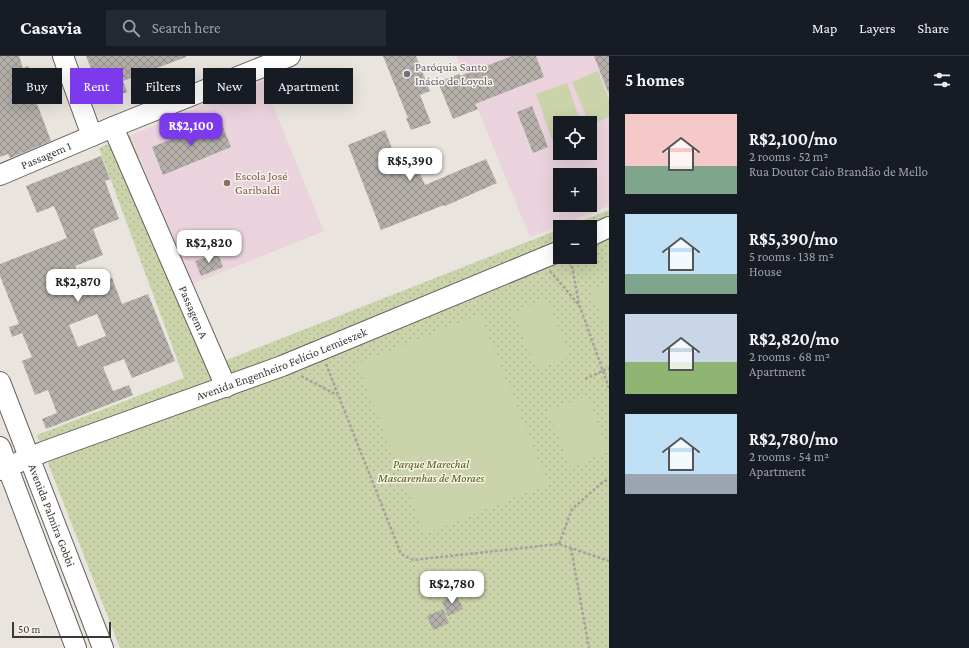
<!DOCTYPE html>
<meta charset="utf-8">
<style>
:root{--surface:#171b24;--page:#242831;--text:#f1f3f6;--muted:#9ea1a6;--line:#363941;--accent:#7c3aed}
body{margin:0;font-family:"Crimson Pro",serif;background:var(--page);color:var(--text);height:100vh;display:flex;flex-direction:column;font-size:15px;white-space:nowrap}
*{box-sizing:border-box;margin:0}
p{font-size:13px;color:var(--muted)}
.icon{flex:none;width:22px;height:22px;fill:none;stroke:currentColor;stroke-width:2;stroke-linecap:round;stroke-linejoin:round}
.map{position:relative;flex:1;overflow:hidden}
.drawer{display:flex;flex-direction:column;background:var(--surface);width:360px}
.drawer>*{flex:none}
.top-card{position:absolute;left:12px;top:12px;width:380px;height:36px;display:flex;gap:8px}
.controls{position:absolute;left:553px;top:60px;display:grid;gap:8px}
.controls a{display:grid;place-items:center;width:44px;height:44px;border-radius:0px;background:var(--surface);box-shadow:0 4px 16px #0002;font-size:20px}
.scale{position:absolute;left:12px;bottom:10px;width:99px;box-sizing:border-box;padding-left:4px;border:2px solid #3b3936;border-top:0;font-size:11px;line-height:14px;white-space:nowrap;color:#3b3936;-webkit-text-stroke:3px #f7f1ea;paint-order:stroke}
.price{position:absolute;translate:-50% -34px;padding:0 9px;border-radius:8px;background:#fff;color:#222;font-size:13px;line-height:26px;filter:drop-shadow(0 1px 2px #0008)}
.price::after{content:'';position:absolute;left:50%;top:24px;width:12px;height:9px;margin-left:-6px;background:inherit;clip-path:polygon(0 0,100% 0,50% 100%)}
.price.selected{background:var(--accent);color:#fff}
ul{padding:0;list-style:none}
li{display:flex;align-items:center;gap:12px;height:100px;padding:0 16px}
li span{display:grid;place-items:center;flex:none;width:112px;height:80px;border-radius:0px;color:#555}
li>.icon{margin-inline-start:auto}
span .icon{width:48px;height:48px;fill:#fffc;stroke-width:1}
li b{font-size:17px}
h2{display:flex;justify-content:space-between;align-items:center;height:48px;padding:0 16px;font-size:17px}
.tag{padding:0 14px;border-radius:0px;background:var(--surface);box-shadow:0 4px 16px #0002;font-size:14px;line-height:36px}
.tag.selected{background:var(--accent);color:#fff}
header{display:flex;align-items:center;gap:24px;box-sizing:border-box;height:56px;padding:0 20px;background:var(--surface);border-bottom:1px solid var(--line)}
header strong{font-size:19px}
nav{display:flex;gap:22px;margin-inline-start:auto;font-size:14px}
.search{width:280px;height:36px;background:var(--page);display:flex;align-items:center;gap:10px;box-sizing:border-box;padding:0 14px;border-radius:0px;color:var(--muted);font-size:15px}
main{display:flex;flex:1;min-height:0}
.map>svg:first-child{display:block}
</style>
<header>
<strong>Casavia</strong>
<div class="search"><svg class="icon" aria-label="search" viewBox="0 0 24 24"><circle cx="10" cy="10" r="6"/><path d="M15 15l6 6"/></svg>Search here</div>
<nav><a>Map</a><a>Layers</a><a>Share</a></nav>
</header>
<main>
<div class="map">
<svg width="609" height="592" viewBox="0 0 609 592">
<defs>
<pattern id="grass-dots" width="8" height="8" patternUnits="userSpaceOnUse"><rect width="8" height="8" fill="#cad3a9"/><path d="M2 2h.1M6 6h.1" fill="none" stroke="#aeb692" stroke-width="1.8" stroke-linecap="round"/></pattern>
<pattern id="building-cross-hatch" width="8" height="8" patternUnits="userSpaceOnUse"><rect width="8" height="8" fill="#b4afa8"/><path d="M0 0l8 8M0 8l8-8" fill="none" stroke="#948f8a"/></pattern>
</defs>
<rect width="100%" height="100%" fill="#e9e4dd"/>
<g fill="#ebd3dd" fill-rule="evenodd">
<path d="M456 0H609V150L530 181ZM560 67H590V97H560ZM560 119H590V149H560Z"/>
<path d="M263 25 324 175 190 229 131 79Z"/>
</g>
<path fill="url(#grass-dots)" d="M130 79 219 307 560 173V201H590V171H566L609 154V592H120L37 379 184 322 99 92Z"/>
<g fill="#cad3a9">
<path d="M598 15 609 44V61L590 69 572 26Z"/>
<path d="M567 27 581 67H560V81L552 84 536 38Z"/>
<path d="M609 226V277L590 234Z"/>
<path d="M546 243 570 300 537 314 513 257Z"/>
<path d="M480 258 548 428 425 478 357 308Z"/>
<path d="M587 340 609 396 570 411 548 355Z"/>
</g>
<g fill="url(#building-cross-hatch)" fill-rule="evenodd">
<path d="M0 0H19L23 12 28 10 31 19 27 21 51 85 10 102 8 98 0 101Z"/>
<path d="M86 0H186V1L123 25 127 36 104 45Z"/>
<path d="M383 0H416L430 35 420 39 431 67 411 74 406 62H408Z"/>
<path d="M512 0H536L544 21 475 48 478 53 453 63 438 26 459 18 460 20Z"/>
<path d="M594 0H609V36H608Z"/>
<path d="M532 50 548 91 533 97 517 56Z"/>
<path d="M220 64 231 91 163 119 152 91Z"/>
<path d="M385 74 398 109 414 103 425 129 486 103 497 127 445 150 444 149 381 174 348 89Z"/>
<path d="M101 100 110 123 105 125 119 163 93 173 103 199 75 210 84 232 112 222 122 248 148 238 175 305 132 322 124 303 103 311 113 335 129 329 133 339 46 373 42 363 57 357 48 334 35 339 22 305 32 301 22 277 12 281 9 271 19 268 0 220V208L67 182 54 150 37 157 26 130ZM97 258 106 280 78 291 69 269Z"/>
<path d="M218 197 223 211 201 220 195 205Z"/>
<path d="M457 539 463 553 448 560 442 545Z"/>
<path d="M443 553 449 567 433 574 427 560Z"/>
</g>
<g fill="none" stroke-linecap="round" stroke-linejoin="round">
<defs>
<g id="minor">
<path d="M63 0 92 80"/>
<path id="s1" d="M113 71 226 331"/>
<path id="s2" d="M0 119 113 71 290 0"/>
<path d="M590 180 609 171"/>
<path id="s3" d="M0 326 103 592"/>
<path d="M0 391 76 592"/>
<path id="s4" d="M0 414 43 396 282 310 560 195"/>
</g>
</defs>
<use href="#minor" stroke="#66615b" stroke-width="22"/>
<g stroke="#a5a29c" stroke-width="2.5" stroke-dasharray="3 2" stroke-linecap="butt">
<path d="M571 205 579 248 609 332"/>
<path d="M550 215 578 248"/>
<path d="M326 308 401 498 413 504 559 488 609 505"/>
<path d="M301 320 337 339"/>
<path d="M585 323 609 312"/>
<path d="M559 488 572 453 604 425 609 424"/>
<path d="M571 492 589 592"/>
</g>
<use href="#minor" stroke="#fff" stroke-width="20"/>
</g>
<circle fill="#6b7280" stroke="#f7f1ea" stroke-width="1.5" cx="407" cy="18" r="4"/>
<circle fill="#8d6e63" stroke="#f7f1ea" stroke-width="1.5" cx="227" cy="127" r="4"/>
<g text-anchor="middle" stroke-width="3" stroke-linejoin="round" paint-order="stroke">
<g font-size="12" fill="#5b616d" stroke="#f7f1ea" text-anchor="start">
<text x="415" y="15">Paróquia Santo<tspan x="415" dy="14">Inácio de Loyola</tspan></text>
</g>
<g font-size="12" fill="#3b3936" stroke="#f7f1ea">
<text dy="4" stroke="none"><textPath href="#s2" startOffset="50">Passagem 1</textPath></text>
<text dy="4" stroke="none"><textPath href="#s1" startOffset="202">Passagem A</textPath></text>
<text dy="4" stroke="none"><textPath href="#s4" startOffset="301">Avenida Engenheiro Felício Lemieszek</textPath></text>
<text dy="4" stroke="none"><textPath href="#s3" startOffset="143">Avenida Palmira Gobbi</textPath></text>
</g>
<g font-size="12" fill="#785e54" stroke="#f7f1ea" text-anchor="start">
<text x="235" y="124">Escola José<tspan x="235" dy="14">Garibaldi</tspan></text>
</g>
<g font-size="12" font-style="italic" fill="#535d10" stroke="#f7f1ea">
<text x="431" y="412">Parque Marechal<tspan x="431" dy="14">Mascarenhas de Moraes</tspan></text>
</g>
</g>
</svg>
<div class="controls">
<a><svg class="icon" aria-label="locate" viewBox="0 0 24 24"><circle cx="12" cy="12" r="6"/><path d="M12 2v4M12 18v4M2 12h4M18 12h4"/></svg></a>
<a>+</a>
<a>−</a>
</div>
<div class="scale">50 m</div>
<b class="price selected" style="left:191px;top:91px">R$2,100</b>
<b class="price" style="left:410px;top:126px">R$5,390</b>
<b class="price" style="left:209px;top:208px">R$2,820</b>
<b class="price" style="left:78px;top:247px">R$2,870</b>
<b class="price" style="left:452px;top:549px">R$2,780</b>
<div class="top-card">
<a class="tag">Buy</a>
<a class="tag selected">Rent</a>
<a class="tag">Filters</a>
<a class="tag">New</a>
<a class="tag">Apartment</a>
</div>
</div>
<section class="drawer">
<h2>5 homes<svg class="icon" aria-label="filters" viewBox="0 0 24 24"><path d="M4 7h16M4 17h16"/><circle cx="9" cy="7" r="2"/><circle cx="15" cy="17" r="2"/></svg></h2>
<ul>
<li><span style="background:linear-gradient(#f6c9c9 65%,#7fa58c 0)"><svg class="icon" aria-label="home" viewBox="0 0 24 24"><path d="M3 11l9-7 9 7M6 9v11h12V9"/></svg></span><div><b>R$2,100/mo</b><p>2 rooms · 52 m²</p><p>Rua Doutor Caio Brandão de Mello</p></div></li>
<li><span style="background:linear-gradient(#bfe0f5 75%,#7fa58c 0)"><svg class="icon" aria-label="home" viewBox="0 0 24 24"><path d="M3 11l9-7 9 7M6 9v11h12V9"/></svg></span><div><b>R$5,390/mo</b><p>5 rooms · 138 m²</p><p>House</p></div></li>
<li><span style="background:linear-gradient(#c9d6e8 60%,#8fb573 0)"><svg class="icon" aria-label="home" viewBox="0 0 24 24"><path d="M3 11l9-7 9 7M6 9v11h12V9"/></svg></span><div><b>R$2,820/mo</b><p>2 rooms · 68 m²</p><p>Apartment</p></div></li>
<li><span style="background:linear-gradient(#bfe0f5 75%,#9aa5b1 0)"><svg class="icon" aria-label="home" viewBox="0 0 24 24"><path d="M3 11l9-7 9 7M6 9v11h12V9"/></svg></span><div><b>R$2,780/mo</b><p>2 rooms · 54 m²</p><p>Apartment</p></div></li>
</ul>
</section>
</main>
